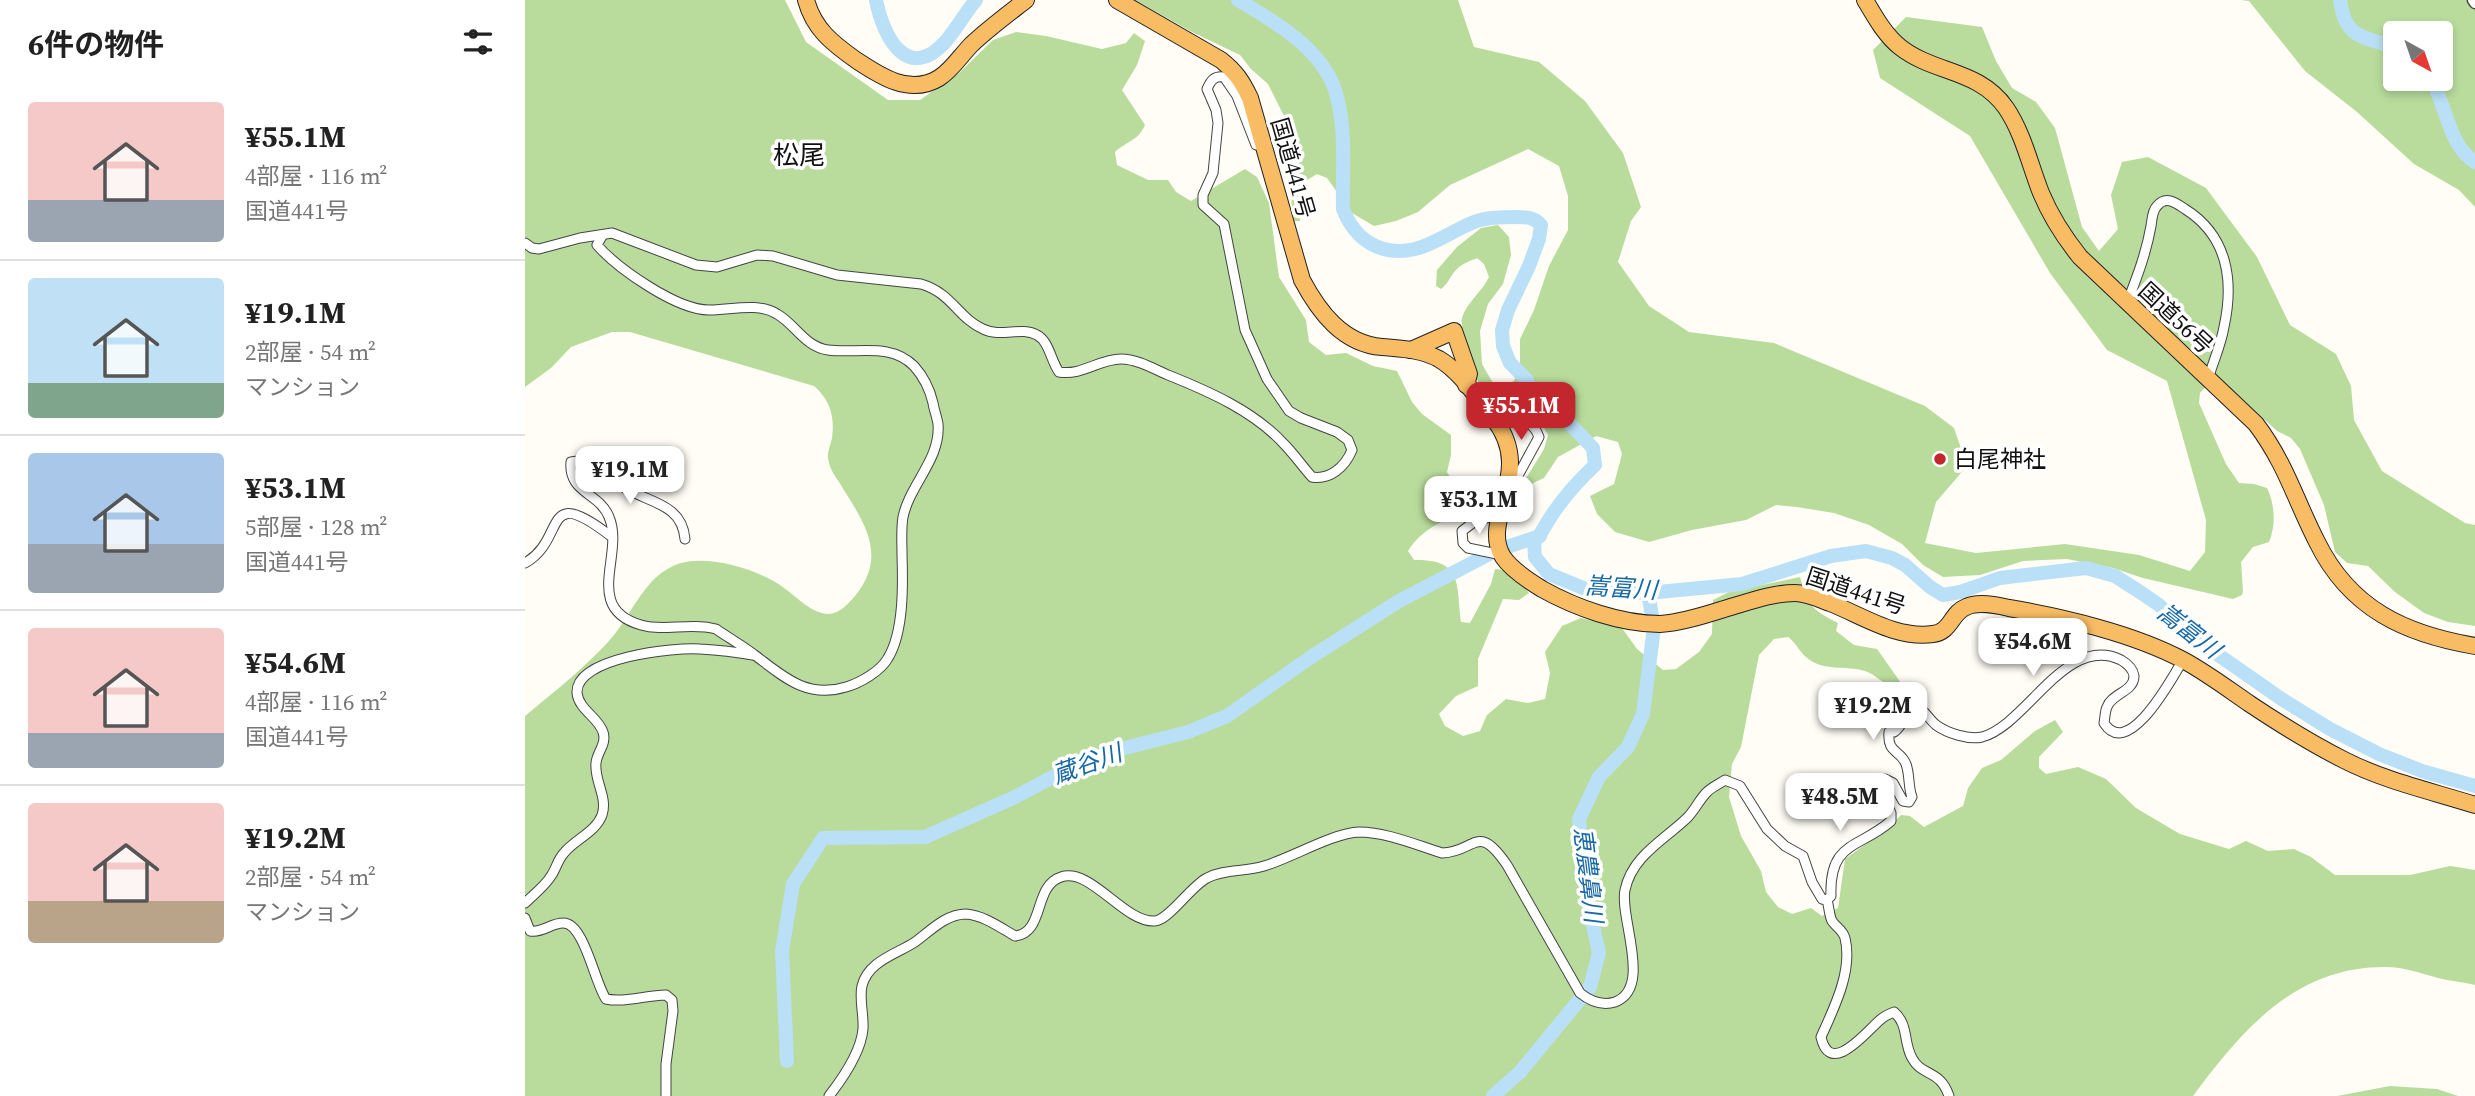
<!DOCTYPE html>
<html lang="ja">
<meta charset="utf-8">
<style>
:root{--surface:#fff;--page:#f6f6f6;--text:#222;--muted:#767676;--line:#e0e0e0;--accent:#c4262e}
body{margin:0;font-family:"Source Serif 4","Noto Sans JP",serif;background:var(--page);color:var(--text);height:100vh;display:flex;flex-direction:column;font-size:26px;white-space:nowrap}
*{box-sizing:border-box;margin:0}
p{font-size:23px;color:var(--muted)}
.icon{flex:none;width:38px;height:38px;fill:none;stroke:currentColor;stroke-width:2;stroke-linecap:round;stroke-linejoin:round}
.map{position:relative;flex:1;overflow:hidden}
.details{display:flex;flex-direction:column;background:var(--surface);width:525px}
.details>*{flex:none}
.needle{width:46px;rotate:140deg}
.tools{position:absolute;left:1858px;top:21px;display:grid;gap:14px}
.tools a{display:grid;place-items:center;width:70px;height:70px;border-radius:7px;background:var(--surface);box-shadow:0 4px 10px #0003;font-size:35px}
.price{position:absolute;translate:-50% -60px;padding:0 16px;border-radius:14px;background:#fff;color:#222;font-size:23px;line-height:46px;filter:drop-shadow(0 2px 4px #0008)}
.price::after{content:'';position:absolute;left:50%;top:42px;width:21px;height:16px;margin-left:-10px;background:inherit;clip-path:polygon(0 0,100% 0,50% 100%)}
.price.current{background:var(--accent);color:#fff}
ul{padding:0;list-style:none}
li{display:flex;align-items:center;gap:21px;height:175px;padding:0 28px}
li+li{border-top:2px solid var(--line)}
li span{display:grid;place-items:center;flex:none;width:196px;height:140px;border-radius:7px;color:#555}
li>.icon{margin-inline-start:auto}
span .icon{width:84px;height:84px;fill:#fffc;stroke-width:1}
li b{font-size:30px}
h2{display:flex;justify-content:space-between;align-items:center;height:84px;padding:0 28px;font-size:30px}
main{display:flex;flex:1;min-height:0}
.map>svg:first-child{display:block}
</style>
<main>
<section class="details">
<h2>6件の物件<svg class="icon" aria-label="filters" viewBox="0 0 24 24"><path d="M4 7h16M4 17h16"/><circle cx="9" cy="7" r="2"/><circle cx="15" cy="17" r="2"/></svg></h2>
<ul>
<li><span style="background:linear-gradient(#f6c9c9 70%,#9aa5b1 0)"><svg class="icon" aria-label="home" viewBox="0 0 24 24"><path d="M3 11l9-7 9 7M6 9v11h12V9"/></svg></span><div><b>¥55.1M</b><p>4部屋 · 116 m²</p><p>国道441号</p></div></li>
<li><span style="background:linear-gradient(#bfe0f5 75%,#7fa58c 0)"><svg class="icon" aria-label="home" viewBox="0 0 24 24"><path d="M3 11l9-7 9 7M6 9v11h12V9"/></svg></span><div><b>¥19.1M</b><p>2部屋 · 54 m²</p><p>マンション</p></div></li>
<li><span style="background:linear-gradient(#a9c7e8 65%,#9aa5b1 0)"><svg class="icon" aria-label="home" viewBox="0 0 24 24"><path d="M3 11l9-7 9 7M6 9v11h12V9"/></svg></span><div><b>¥53.1M</b><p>5部屋 · 128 m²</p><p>国道441号</p></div></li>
<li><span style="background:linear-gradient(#f6c9c9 75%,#9aa5b1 0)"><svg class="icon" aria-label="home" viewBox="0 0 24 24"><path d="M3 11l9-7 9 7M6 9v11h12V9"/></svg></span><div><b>¥54.6M</b><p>4部屋 · 116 m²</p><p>国道441号</p></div></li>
<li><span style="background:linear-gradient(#f6c9c9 70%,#b9a48a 0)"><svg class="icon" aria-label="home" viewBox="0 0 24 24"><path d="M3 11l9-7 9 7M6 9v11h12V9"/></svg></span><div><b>¥19.2M</b><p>2部屋 · 54 m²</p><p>マンション</p></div></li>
</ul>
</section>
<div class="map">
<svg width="1950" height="1096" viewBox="0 0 1950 1096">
<rect width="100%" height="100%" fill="#fffdf5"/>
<g fill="#b9dc9c" fill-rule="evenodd">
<path d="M0 0H260L281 42 363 100H395L435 72 468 40 491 32 521 36 577 49 601 43 609 33 620 41 612 65 597 90 620 125C613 141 602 141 590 152L592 165 623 180H643L651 192 666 201 720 169 732 177 744 203 754 277 781 320 784 342 801 355 821 353 848 366 872 371 887 402 897 414 926 435V455L922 472 941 501 940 509C919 522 897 528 883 551L889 560C939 559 931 585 936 622L945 623 966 584 970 569C985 569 996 580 1004 593L994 600 978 599 953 659V686L931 696 914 714 920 726 938 736 955 731 962 715 981 699 1003 703 1020 699 1025 673 1020 652 1037 626 1056 618 1097 628 1112 649 1138 670 1151 669 1174 652 1187 634 1188 600 1204 592 1275 577C1283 606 1286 609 1313 623L1311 631 1329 645 1352 649 1376 683 1369 688C1358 684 1350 674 1340 671 1321 665 1297 672 1281 657 1274 651 1272 644 1263 637L1249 639 1234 655 1216 747 1207 764 1204 797 1216 836 1236 871 1241 892 1253 907 1267 914 1286 908 1297 916 1313 908 1320 859 1363 828 1376 815 1385 816 1399 827 1438 806 1443 788 1457 768 1476 760 1510 731 1530 720 1538 732 1514 757V768L1521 774 1553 767 1581 779 1611 808 1655 834 1704 849 1721 841 1743 851 1769 849 1786 857 1810 875H1885L1925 866 1950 870V985C1938 982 1925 981 1913 978 1895 973 1879 967 1861 967 1771 966 1717 1030 1668 1096H0V716C29 692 58 669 83 642 105 619 117 580 148 566 178 552 234 569 259 588 272 597 287 614 304 614 315 613 323 604 330 596 364 554 338 521 314 482 309 475 304 467 303 458 302 452 306 444 307 438 310 416 305 400 289 386L105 332H87L46 347 26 368 0 387Z"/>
<path d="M610 0H933L949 47 1014 62 1060 101 1098 153 1116 207 1106 221 1093 262 1124 306 1164 332 1249 343 1400 406 1429 428 1442 466 1411 502 1400 543 1451 553 1540 544 1614 555 1665 571 1680 552 1681 520 1642 381 1582 350 1525 273 1445 136 1355 78 1348 50 1381 17 1457 27 1471 61 1487 88 1511 102 1530 128 1557 227 1574 251 1593 229 1586 195 1597 162 1623 157 1681 188 1732 257 1765 325 1811 354 1826 386 1829 420 1857 471 1940 523 1950 525V626L1923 622 1899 613 1870 592 1843 566 1822 563 1810 552 1799 505 1775 449 1766 438 1752 431 1691 375 1675 393 1674 403 1701 464 1714 483 1729 484 1742 488C1750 504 1751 526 1744 542L1728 547 1716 562 1718 591 1717 595 1708 599 1618 578 1588 568 1542 559 1498 561 1455 575 1418 577 1398 565 1377 544 1344 525 1309 513 1272 507 1251 505 1221 520 1167 530 1124 542 1090 532 1072 514 1065 496 1089 484 1097 454 1093 442 1071 436 1033 457 1019 478 1004 485 1000 480 1019 449 1023 435 1014 419 976 407 959 398C954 385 934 328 937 318 941 303 957 292 964 277L959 264 952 258C945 261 936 264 931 270 925 276 924 283 916 289L911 286 912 270 932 247 956 228 973 225 984 237 986 255 978 284 963 304 955 331 957 364 968 383 978 385 989 381 995 364V339L1009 310 1024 266 1043 230V196L1034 166 1003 149 925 185 893 212 871 221 849 226 827 213 802 178 792 174 779 182 775 221H769L762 168 767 150 763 124 743 84 726 69 715 55 667 32Z"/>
<path d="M1716 0H1950V207L1934 190 1889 164 1832 112 1780 71 1724 1ZM1871 33H1916V79H1871Z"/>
<path d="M1865 1086 1912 1089 1933 1096H1812Z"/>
</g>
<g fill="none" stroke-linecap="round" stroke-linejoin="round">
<g stroke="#b9e0f7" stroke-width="14">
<path d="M351 0C358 37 383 84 421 41 432 28 440 13 451 0"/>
<path d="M713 0C749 21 796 48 810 90 822 127 817 171 818 209 830 240 856 257 890 249 910 244 929 230 949 222 961 217 978 217 991 217 1001 217 1009 217 1016 225L1014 239 1004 266 983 310 977 330 978 346 985 363 1002 380 1005 402 1044 423 1068 448 1070 465C1053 481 1037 499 1025 518 1019 527 1016 535 1009 542L1010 557 1024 574 1063 590 1123 593 1217 584 1306 556 1341 551 1367 558 1380 565 1405 587 1418 595 1435 592 1475 578 1561 568 1590 576 1618 594 1634 605 1669 638 1758 700 1805 729 1854 754 1897 771 1950 786"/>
<path d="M1815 0C1820 40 1839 36 1871 48"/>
<path d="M1906 79C1922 106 1923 145 1950 162"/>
<path d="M262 1061 257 951 268 884 298 838 400 837 488 798 541 770 596 749 663 732 702 716 786 657 874 601 970 551 1015 536"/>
<path d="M968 1096 995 1072 1065 987 1074 953 1062 898 1054 819 1074 777 1103 747 1118 714 1129 627 1123 593"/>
</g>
<defs>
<g id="minor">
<path d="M77 236 72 245C93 269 152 310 184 310 206 310 233 302 252 314 270 324 280 347 303 350 332 354 365 342 389 366 398 376 405 390 408 403 409 410 412 417 413 424 416 459 385 484 378 517 376 528 377 542 377 554 378 584 379 632 363 658 356 671 335 683 321 687 282 699 259 677 231 656 218 646 204 638 191 629 165 622 139 632 116 625 57 608 100 554 84 517 75 493 43 493 46 462L66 459C77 469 88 480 100 488 125 503 157 504 160 539"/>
<path d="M0 243 7 248 14 249 55 238 87 233 171 265 192 267 232 255 248 256 312 275 396 284C427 293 433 318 458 329 476 338 496 326 512 335 524 341 526 361 534 372 557 376 574 359 596 359 612 359 629 369 643 375 683 391 729 411 759 444 769 454 777 466 787 477 805 480 820 467 827 450L823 440 812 432 776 418 764 411 742 379 720 330 699 224 678 205V195L688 173 693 123 691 110 682 89C686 80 689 76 699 77L712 96 731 145"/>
<path d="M1602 303C1612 277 1621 254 1626 226 1627 220 1627 211 1632 206 1641 195 1651 203 1660 209 1703 236 1709 281 1699 327 1696 345 1688 362 1683 379"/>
<path d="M968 418C987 419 1007 416 1014 437L990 481 983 486"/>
<path d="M976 513 949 522 937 531 938 543 943 548 977 555"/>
<path d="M0 563C43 539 15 481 87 537"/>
<path d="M0 903C8 895 20 886 26 876 31 869 33 859 39 853 49 840 71 832 77 815 83 797 69 781 71 763 72 752 82 744 78 732 73 717 54 710 52 693 50 657 151 647 175 649 193 650 211 652 228 655"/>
<path d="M0 918 5 931C18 933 26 923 38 923 59 922 70 984 81 999 100 1003 121 995 141 995L147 1000 148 1011 141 1064V1096"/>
<path d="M304 1096C318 1078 336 1052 338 1029 339 1015 334 999 337 986 343 961 372 954 390 942 405 931 421 914 441 914 458 915 476 928 490 936 520 933 508 886 536 877 566 867 599 923 630 921 644 920 666 886 682 878 699 869 720 872 739 866 766 858 808 833 834 832 861 832 891 845 917 853 951 852 952 821 982 865L1055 993C1065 1001 1077 1006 1090 1002 1128 988 1094 917 1100 890 1107 856 1139 840 1162 818 1170 810 1174 800 1182 792 1187 787 1194 784 1200 780L1215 786 1242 829 1260 846 1278 856 1287 882 1297 899 1302 900"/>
<path d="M1424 1096C1415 1069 1397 1077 1387 1058 1378 1042 1384 1025 1369 1012 1364 1014 1359 1016 1355 1020 1342 1031 1305 1078 1296 1037 1309 1008 1328 971 1320 938 1318 930 1311 927 1307 921 1304 915 1304 906 1302 900L1306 896C1304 841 1334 849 1366 821V813L1354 787 1355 782 1360 779 1368 783 1378 801 1384 802 1387 797C1383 787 1385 775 1381 764 1375 749 1362 754 1364 732H1369C1380 725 1378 710 1392 706 1400 711 1404 719 1411 725 1422 733 1443 740 1457 737 1502 725 1541 633 1596 660 1603 664 1608 669 1609 676 1609 692 1587 693 1582 707 1580 711 1580 718 1579 723 1603 761 1647 678 1658 660"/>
</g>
<path id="tertiary" d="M1948 0 1950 3"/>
<g id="trunk">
<path d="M281 0C289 29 307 43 331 60 355 76 385 96 414 78 427 70 436 55 447 44 464 28 483 14 501 0"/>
<path d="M592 0 696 60C710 71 717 81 725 98L777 280C794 312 818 344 857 347 877 349 895 349 914 359 936 372 952 398 968 418 1012 472 954 519 978 557 986 569 1004 581 1017 589 1051 608 1096 624 1135 624 1155 623 1180 615 1199 609 1221 603 1246 593 1270 593 1282 593 1294 599 1305 603 1338 616 1371 639 1408 634 1426 632 1426 613 1441 607 1453 601 1471 605 1484 608 1538 617 1609 634 1658 660 1682 673 1703 689 1725 704 1755 724 1787 744 1819 760 1860 781 1906 791 1950 805"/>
<path d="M1340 0C1350 17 1360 35 1375 47 1409 74 1454 69 1481 108 1498 133 1505 165 1516 193 1526 217 1539 237 1555 257L1731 424C1761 464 1770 499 1792 542 1825 609 1880 634 1950 646"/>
<path d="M886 350 929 331 944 374 941 385"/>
</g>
</defs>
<use href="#minor" stroke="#444" stroke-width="11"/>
<use href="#tertiary" stroke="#444" stroke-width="13"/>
<use href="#trunk" stroke="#222" stroke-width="18"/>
<use href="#minor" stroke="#fff" stroke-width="9"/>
<use href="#tertiary" stroke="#fff" stroke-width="10"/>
<use href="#trunk" stroke="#f7bc64" stroke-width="16"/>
</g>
<circle fill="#c4262e" stroke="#fff" stroke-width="2.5" cx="1415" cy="459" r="7"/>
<g text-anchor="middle" stroke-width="7" stroke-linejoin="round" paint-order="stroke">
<g font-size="23" fill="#111" stroke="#fff">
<text transform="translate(768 168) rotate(74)" y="8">国道441号</text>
<text transform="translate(1651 318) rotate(43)" y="8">国道56号</text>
<text transform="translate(1331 591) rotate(18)" y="8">国道441号</text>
</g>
<g font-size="23" fill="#111" stroke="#fff" text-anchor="start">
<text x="1429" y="467">白尾神社</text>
</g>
<g font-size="24" font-style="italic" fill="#1768a6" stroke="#fff">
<text transform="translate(1096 588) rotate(4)" y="8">嵩富川</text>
<text transform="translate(1664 631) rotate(38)" y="8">嵩富川</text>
<text transform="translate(562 764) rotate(-20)" y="8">蔵谷川</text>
<text transform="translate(1063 875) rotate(83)" y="8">恵農鼻川</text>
</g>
<g font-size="26" fill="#111" stroke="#fff">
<text x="274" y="164">松尾</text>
</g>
</g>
</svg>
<div class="tools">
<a><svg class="needle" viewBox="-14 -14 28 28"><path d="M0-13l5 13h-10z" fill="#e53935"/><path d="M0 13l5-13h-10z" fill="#767676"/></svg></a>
</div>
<b class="price current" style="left:996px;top:442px">¥55.1M</b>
<b class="price" style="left:105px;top:506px">¥19.1M</b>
<b class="price" style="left:954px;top:536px">¥53.1M</b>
<b class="price" style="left:1508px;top:678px">¥54.6M</b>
<b class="price" style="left:1348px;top:742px">¥19.2M</b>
<b class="price" style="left:1315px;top:833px">¥48.5M</b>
</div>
</main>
